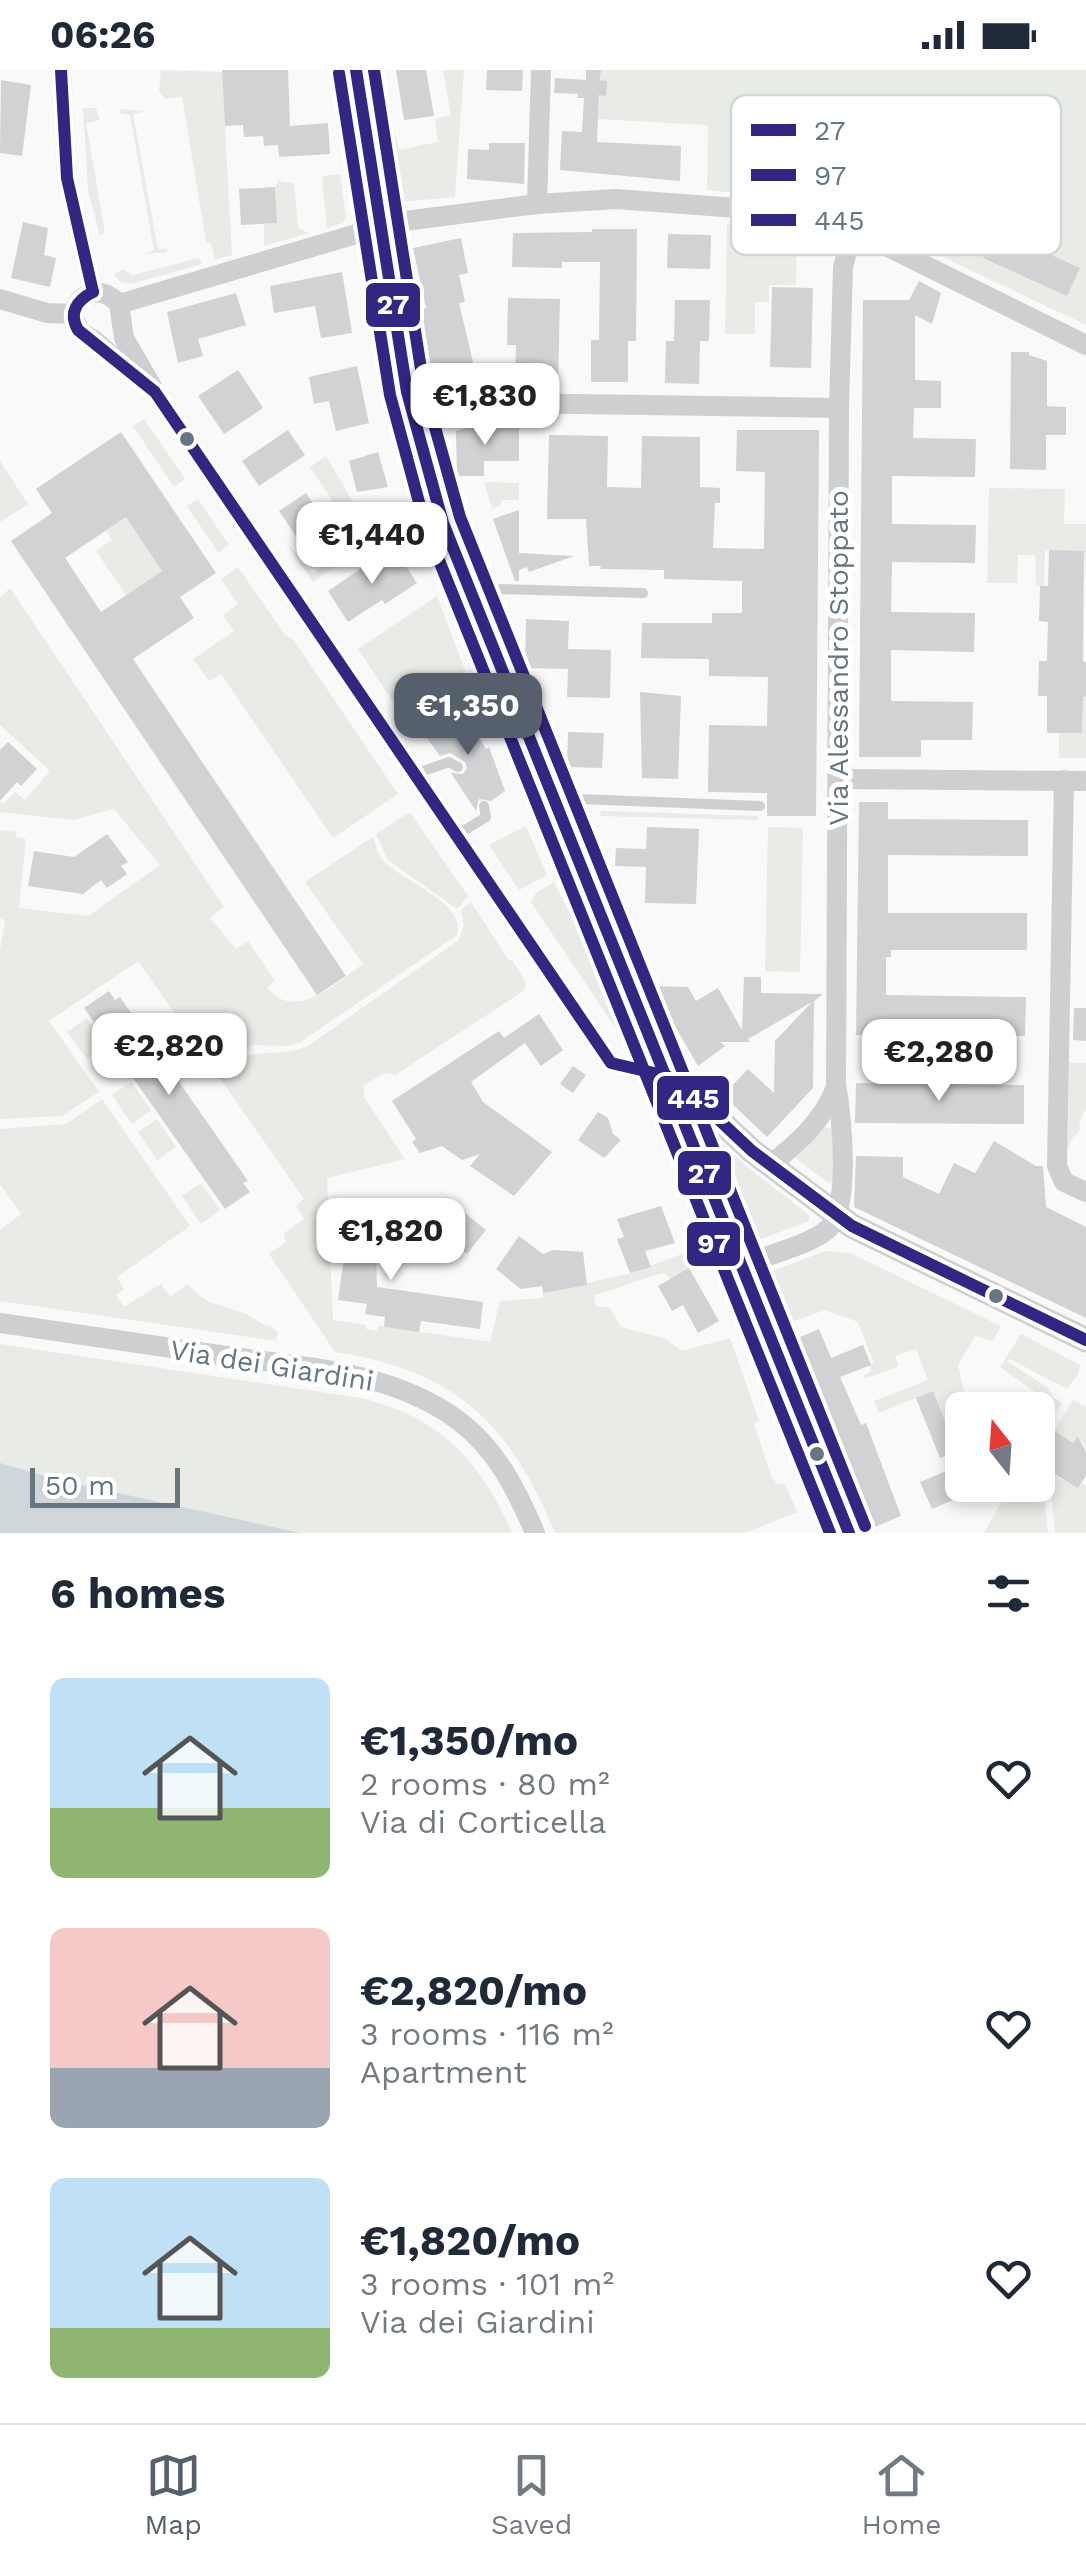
<!DOCTYPE html>
<meta charset="utf-8">
<style>
:root{--surface:#fff;--page:#f6f6f7;--text:#1f2937;--muted:#747a83;--line:#e0e1e3;--accent:#56606c}
body{margin:0;font-family:"Work Sans",sans-serif;background:var(--page);color:var(--text);height:100vh;display:flex;flex-direction:column;font-size:38px;white-space:nowrap}
*{box-sizing:border-box;margin:0}
p{font-size:32px;color:var(--muted)}
.icon{flex:none;width:55px;height:55px;fill:none;stroke:currentColor;stroke-width:2;stroke-linecap:round;stroke-linejoin:round}
.map{position:relative;height:1463px;overflow:hidden}
.sheet{display:flex;flex-direction:column;background:var(--surface);flex:1}
.sheet>*{flex:none}
.needle{width:65px;rotate:343deg}
.controls{position:absolute;left:945px;top:1322px;display:grid;gap:20px}
.controls a{display:grid;place-items:center;width:110px;height:110px;border-radius:15px;background:var(--surface);box-shadow:0 5px 15px #0003;font-size:50px}
.scale{position:absolute;left:30px;bottom:25px;width:150px;box-sizing:border-box;padding-left:10px;border:5px solid #657683;border-top:0;font-size:28px;line-height:35px;white-space:nowrap;color:#657683;-webkit-text-stroke:8px #fff;paint-order:stroke}
.price{position:absolute;translate:-50% -85px;padding:0 22px;border-radius:20px;background:#fff;color:#222;font-size:32px;line-height:65px;filter:drop-shadow(0 2px 5px #0008)}
.price::after{content:'';position:absolute;left:50%;top:60px;width:30px;height:22px;margin-left:-15px;background:inherit;clip-path:polygon(0 0,100% 0,50% 100%)}
.price.selected{background:var(--accent);color:#fff}
ul{padding:0;list-style:none}
li{display:flex;align-items:center;gap:30px;height:250px;padding:0 50px}
li span{display:grid;place-items:center;flex:none;width:280px;height:200px;border-radius:15px;color:#555}
li>.icon{margin-inline-start:auto}
span .icon{width:120px;height:120px;fill:#fffc;stroke-width:1}
li b{font-size:42px}
h2{display:flex;justify-content:space-between;align-items:center;height:120px;padding:0 50px;font-size:42px}
.status{display:flex;justify-content:space-between;align-items:center;height:70px;padding:0 50px;background:var(--surface);direction:ltr}
.status svg{height:28px;fill:currentColor}
.dock{display:flex;justify-content:space-around;align-items:center;height:140px;border-top:2px solid var(--line);background:var(--surface);font-size:28px;color:var(--muted)}
.dock a{display:grid;justify-items:center;gap:5px}
.dock .selected{color:var(--accent)}
.map>svg:first-child{display:block}
</style>
<div class="status"><b>06:26</b><svg viewBox="0 0 49 12"><path d="M0 12V9h3v3zM5 12V6h3v6zM10 12V3h3v9zM15 12V0h3v12zM26 1h20v11H26zM47 4h2v5h-2z"/></svg></div>
<div class="map">
<svg width="1086" height="1463" viewBox="0 0 1086 1463">
<rect width="100%" height="100%" fill="#f9f9f9"/>
<g fill="#e8ebe6">
<path d="M161 0 222 2 232 185 215 190 211 173 206 172 182 27 165 29 159 21Z"/>
<path d="M443 0H464L455 127 398 132C384 121 386 96 388 82L383 81 373 18H383L399 80 438 72 435 49 451 45Z"/>
<path d="M601 0H1086V255L859 147 805 130 707 120 708 55 598 49Z"/>
<path d="M83 38H96L100 50 86 53 105 163 100 166 88 120Z"/>
<path d="M121 39 146 41 133 44 158 179H167V182L145 184 154 180 130 45 119 43Z"/>
<path d="M340 104 346 147 343 153 327 158 322 109 323 106Z"/>
<path d="M280 109 281 112 294 113 298 158 309 163 264 176V154L277 153 275 117Z"/>
<path d="M727 154 797 162 796 215H769V232H755V264H725Z"/>
<path d="M199 188 202 194 131 214 120 212 114 204 123 200 133 205Z"/>
<path d="M144 349 185 409 174 417 133 356Z"/>
<path d="M326 386 375 470 313 512 285 471 313 503 359 470 310 397Z"/>
<path d="M0 391 28 434 0 452Z"/>
<path d="M484 412 519 413V430H501V436L492 438Z"/>
<path d="M989 418 1065 419 1064 454H1086V516L1084 481H1045L1044 516H1036L1035 485H1018L1017 513H987Z"/>
<path d="M198 429 229 475 218 482 187 436Z"/>
<path d="M126 447 162 501 126 525 96 481 112 470 106 461Z"/>
<path d="M238 497 285 565 293 569 398 724 333 768 221 604 209 611 193 589 234 561 223 545 238 534 221 509Z"/>
<path d="M10 518 224 837 210 848 236 879 248 871 275 911 267 917C295 954 337 912 363 894L305 812 373 767C376 774 377 783 382 789 400 811 467 832 457 865L299 973 288 976 253 975 211 995 138 891 49 951 99 1022 62 1046 0 1049V880L5 851 0 848V760L16 762V767L26 769 19 838 88 846 160 795 114 739 73 750 0 742V732L3 734 15 722 25 730 50 701 0 655V528Z"/>
<path d="M437 526 472 619 411 659 358 579Z"/>
<path d="M1083 627H1086V688H1059V663L1082 662Z"/>
<path d="M601 741 758 746V750L600 746Z"/>
<path d="M408 743 411 744 468 826 457 839 388 790 376 764Z"/>
<path d="M526 756 547 805 519 820 489 775Z"/>
<path d="M768 757 803 758 800 902 765 901Z"/>
<path d="M554 812 597 897 624 967 621 966 531 832 536 823Z"/>
<path d="M471 832 509 891 512 890 525 911V920L395 1005 385 1003 364 1015V1027L405 1089 327 1108 333 1250 366 1255V1259L377 1261 379 1256 490 1272 500 1231 543 1228V1223L631 1203 690 1181 699 1198H689L671 1209 664 1203C639 1209 619 1219 594 1225L596 1237H609L621 1257 666 1269 682 1281 730 1268 759 1351 754 1354 771 1406 777 1414H785L797 1442 745 1463H555C510 1353 455 1300 335 1282L269 1184 286 1172 284 1163 304 1149 296 1136 304 1129 215 1001C255 972 271 991 308 976L459 870 464 855 461 840Z"/>
<path d="M87 948 106 976 87 989 67 962Z"/>
<path d="M1069 993H1086V1038L1079 1054 1080 1060 1073 1067 1068 1079Z"/>
<path d="M131 1012 151 1040 132 1054 112 1025Z"/>
<path d="M102 1029 190 1156 117 1207 124 1219 116 1225 124 1237 161 1214 170 1227 188 1214C208 1239 222 1233 248 1245 258 1250 260 1255 271 1256L278 1263 276 1271 0 1231V1160L21 1144 0 1114V1059L66 1054Z"/>
<path d="M157 1049 176 1077 157 1090 138 1062Z"/>
<path d="M704 1056 745 1095 809 1145V1151L748 1174 702 1057Z"/>
<path d="M823 1057 833 1059V1110L830 1114 795 1088Z"/>
<path d="M201 1113 220 1140 201 1154 182 1126Z"/>
<path d="M825 1181 850 1183 1001 1256 993 1271 975 1266 958 1295 968 1340H962V1393L933 1321 879 1343 874 1331 928 1310 916 1279 895 1286 899 1296 865 1309 864 1305 871 1301 869 1295 874 1293 858 1252 825 1240 786 1254 768 1203Z"/>
<path d="M1021 1264 1080 1295 1078 1304 1067 1319 1010 1289 1007 1291 1048 1318 1052 1327 1062 1333 1045 1355 1038 1351V1340H1035L1042 1327 1000 1297Z"/>
<path d="M0 1274 360 1328C439 1346 481 1391 512 1463H0Z"/>
<path d="M1073 1330 1086 1337V1378L1079 1366 1073 1373 1054 1361Z"/>
<path d="M1038 1394 1064 1411 1066 1408 1078 1418 1082 1413 1086 1416V1463H1055L1051 1421 1038 1412Z"/>
<path d="M1011 1415H1027L1044 1426 1048 1463H984Z"/>
</g>
<path fill="#ced6d9" d="M0 1393 59 1410 300 1463H0Z"/>
<g fill="#d0d2d3" fill-rule="evenodd">
<path d="M222 0H288L290 56 328 53 330 84 279 87 278 75 264 76 263 66 244 67 243 55 225 56Z"/>
<path d="M396 0H426L434 46 404 50Z"/>
<path d="M487 0H523L522 21 486 20Z"/>
<path d="M586 0H601L600 10 607 11 606 26 599 25 597 72 681 76 680 111 560 100 562 61 582 62 584 28H577L578 24 554 23 555 8 586 10Z"/>
<path d="M1 10 31 15 22 86 0 83Z"/>
<path d="M489 73H525L524 114 467 109 468 79 489 80Z"/>
<path d="M275 117 277 153 241 155 239 119Z"/>
<path d="M23 152 48 158 44 185 56 188 50 217 11 208Z"/>
<path d="M592 159H637L636 271H628V312H591V270H599L600 192H562V198L512 197 513 163 592 162Z"/>
<path d="M996 160 1080 198 1067 226 983 188Z"/>
<path d="M668 164 711 165 710 199 667 198Z"/>
<path d="M461 168 468 203 459 205 465 232 459 233 475 300 430 310 415 241 426 238 413 178Z"/>
<path d="M342 202 352 263 321 268 315 236 274 243 270 216Z"/>
<path d="M919 211 941 223 932 254 915 245V310L941 311V338H914L913 368 976 369 975 407 892 406V454L976 455 975 493 892 492 891 542 975 543 974 582 891 580V631L973 632 972 670H921V687H859L863 230H909Z"/>
<path d="M772 217 813 218 811 298 770 297Z"/>
<path d="M236 223 246 255 198 269 203 286 178 293 167 242Z"/>
<path d="M508 228 560 229 558 313H515L516 275H507Z"/>
<path d="M675 230H710L709 271H700L699 314 665 313 666 271H674Z"/>
<path d="M1011 282H1029V285L1047 291V336L1066 337V365H1046V400L1010 399Z"/>
<path d="M357 296 369 353 336 361 329 331 314 334 309 307Z"/>
<path d="M238 300 263 338 224 364 198 326Z"/>
<path d="M469 357H519V391H484V406H457L456 361Z"/>
<path d="M288 360 305 385 259 416 242 391Z"/>
<path d="M737 360H819L816 746H767V723L708 722 709 655 767 656 768 607 709 606V589L641 588 642 553H712V543H742V511L664 509V500L600 499 601 496H589L586 449H547L549 365 608 366 607 417 641 418 642 366 700 367V417L720 418V433H715L713 478 764 479 765 402 736 401Z"/>
<path d="M121 362 216 503 180 527 194 548 133 589 346 906 317 925 11 471 52 443 36 419ZM126 447 162 501 101 542 65 488Z"/>
<path d="M378 382 388 417 357 422 349 391Z"/>
<path d="M306 423 337 470 311 488 279 441Z"/>
<path d="M519 440V483L574 486 529 502 527 497 519 500V511H515L493 449Z"/>
<path d="M1049 480 1084 481 1083 592H1086V627H1083L1082 663H1047V626H1038L1039 591H1047L1048 552 1039 551 1040 516H1048Z"/>
<path d="M397 483 417 513 385 534 382 530 348 552 328 521 362 498 366 503Z"/>
<path d="M526 549 569 551 568 579 611 580 610 628 567 627 568 599 525 598Z"/>
<path d="M640 622 681 626 678 709 642 708Z"/>
<path d="M462 640 486 679 489 677 505 721 491 731 479 729 476 741 451 703 463 704 467 698 465 692 450 683 440 686 424 664Z"/>
<path d="M568 662 604 663 602 698 567 697Z"/>
<path d="M8 672 37 699 21 716 17 712 0 731V680Z"/>
<path d="M859 732H888V749L1028 750V786L888 785V843H1027V880H891V887H886V925L1026 927 1025 966 856 965Z"/>
<path d="M647 757 699 759 696 834 645 833 646 797 615 796 616 778 646 779Z"/>
<path d="M107 764 128 792 121 796 127 804 107 818 101 810 83 824 28 816 34 781 74 787Z"/>
<path d="M744 907H761V923L823 924 814 931 813 1018 767 1067 723 1025 748 999 774 1023 775 971 812 932 748 969 750 972H720L725 976 698 996 652 916 688 917 696 931 718 918 742 960Z"/>
<path d="M109 921 115 930 120 927 248 1111 243 1113 250 1122 225 1139 84 938Z"/>
<path d="M1074 938H1086V971L1073 970Z"/>
<path d="M539 944 563 980 541 996 525 973 471 1012 483 1032 552 1082 514 1126 470 1096 480 1084 462 1090 442 1076 420 1083 412 1072 416 1069 392 1031 499 961 504 968Z"/>
<path d="M573 996 586 1005 573 1023 560 1014Z"/>
<path d="M856 1013 1024 1015V1054L855 1053Z"/>
<path d="M598 1042 608 1048 613 1064 621 1070 604 1088 578 1070Z"/>
<path d="M994 1071 1036 1096H1043L1046 1137 1086 1157V1248L854 1137 856 1086 903 1087V1107L939 1124 954 1093 975 1103Z"/>
<path d="M445 1127 486 1160 467 1184 435 1155 416 1178 392 1158 416 1129 432 1143Z"/>
<path d="M661 1136 675 1173 645 1181 651 1197 630 1203 617 1169 624 1167 617 1149Z"/>
<path d="M338 1137 375 1142 377 1217 483 1232 480 1259 421 1251 419 1262 384 1257 385 1247 365 1244 367 1234 338 1230 344 1188H340Z"/>
<path d="M519 1166 543 1184 553 1180 583 1182 587 1215 543 1223 542 1216 521 1219 512 1212 496 1199Z"/>
<path d="M689 1198 719 1251 698 1263 683 1235 672 1241 658 1216Z"/>
<path d="M819 1259 831 1288 863 1275 871 1295 840 1307 861 1355 866 1353 901 1446 870 1459 793 1270Z"/>
<path d="M933 1321 957 1381 940 1388 916 1328Z"/>
<path d="M1038 1350 1073 1373 1078 1366 1086 1382V1406L1078 1418 1038 1394Z"/>
<path d="M949 1400 960 1427 932 1439 920 1412Z"/>
</g>
<g fill="none" stroke-linecap="round" stroke-linejoin="round">
<g stroke="#cecfd0" stroke-width="10">
<path d="M472 523 502 519 643 523"/>
<path d="M415 704 449 692 458 697"/>
<path d="M553 728 760 736"/>
<path d="M457 765 486 747 484 736"/>
</g>
<g stroke="#cecfd0" stroke-width="20">
<path d="M61 0 67 108 93 222"/>
<path d="M537 134 541 0"/>
<path d="M0 229 47 243 73 244"/>
<path d="M119 234 397 152 537 134 616 129 764 140 812 148 892 179 1086 275"/>
<path d="M155 322 94 270 79 261 73 244C80 219 103 216 119 234L124 268 155 322 611 993 667 1006"/>
<path d="M410 336 449 332 839 338"/>
<path d="M838 709 1086 711"/>
<path d="M1064 710 1057 1096 1064 1112 1086 1122"/>
<path d="M770 1095C798 1073 823 1051 836 1017"/>
<path d="M742 1195C765 1186 810 1175 828 1159 851 1140 842 1044 836 1015L839 338 843 197 852 163"/>
<path d="M0 1253C73 1264 146 1275 219 1285 300 1297 391 1300 459 1351 496 1379 517 1420 535 1463"/>
</g>
<g stroke="#cecfd0" stroke-width="25">
<path d="M356 0 407 322 443 453 849 1463"/>
<path d="M667 1006 683 1016 752 1081 852 1156 1086 1270"/>
</g>
<defs>
<g id="bus-1">
<path d="M61 0 67 108 93 222"/>
<path d="M356 0 407 322 443 453 849 1463"/>
<path d="M93 222C77 230 68 243 78 260L155 322 611 993 667 1006 683 1016 752 1081 852 1156 1086 1270"/>
</g>
<path id="bus-2" d="M339 3 390 325 426 458 830 1463"/>
<path id="bus-3" d="M374 0 424 318 460 447 865 1456"/>
</defs>
<use href="#bus-1" stroke="#fff" stroke-width="20"/>
<use href="#bus-2" stroke="#fff" stroke-width="20"/>
<use href="#bus-3" stroke="#fff" stroke-width="20"/>
<use href="#bus-1" stroke="#312783" stroke-width="12"/>
<use href="#bus-2" stroke="#312783" stroke-width="12"/>
<use href="#bus-3" stroke="#312783" stroke-width="12"/>
</g>
<g fill="#657683" stroke="#fff" stroke-width="4">
<circle cx="187" cy="369" r="9"/>
<circle cx="996" cy="1226" r="9"/>
<circle cx="817" cy="1384" r="9"/>
</g>
<g text-anchor="middle" stroke-width="10" stroke-linejoin="round" paint-order="stroke">
<g font-size="28" fill="#657683" stroke="#fff">
<text transform="translate(838 588) rotate(-90)" y="10">Via Alessandro Stoppato</text>
<text transform="translate(272 1295) rotate(9)" y="10">Via dei Giardini</text>
</g>
</g>
<rect x="731" y="25" width="330" height="160" rx="15" fill="#fff" stroke="#d1d6da" stroke-width="2.5"/>
<rect x="751" y="54" width="45" height="12" fill="#312783"/>
<rect x="751" y="99" width="45" height="12" fill="#312783"/>
<rect x="751" y="144" width="45" height="12" fill="#312783"/>
<g font-size="28" fill="#657683">
<text x="814" y="70">27</text>
<text x="814" y="115">97</text>
<text x="814" y="160">445</text>
</g>
<g stroke="#fff" stroke-width="4">
<rect x="364" y="211" width="58" height="48" rx="10" fill="#312783"/>
<rect x="655" y="1004" width="76" height="48" rx="10" fill="#312783"/>
<rect x="676" y="1079" width="57" height="48" rx="10" fill="#312783"/>
<rect x="685" y="1150" width="57" height="48" rx="10" fill="#312783"/>
</g>
<g font-size="28" text-anchor="middle" font-weight="bold" fill="#fff">
<text x="393" y="244">27</text>
<text x="693" y="1038">445</text>
<text x="704" y="1113">27</text>
<text x="714" y="1183">97</text>
</g>
</svg>
<div class="controls">
<a><svg class="needle" viewBox="-14 -14 28 28"><path d="M0-13l5 13h-10z" fill="#e53935"/><path d="M0 13l5-13h-10z" fill="#747a83"/></svg></a>
</div>
<div class="scale">50 m</div>
<b class="price" style="left:485px;top:378px">€1,830</b>
<b class="price" style="left:372px;top:517px">€1,440</b>
<b class="price selected" style="left:468px;top:688px">€1,350</b>
<b class="price" style="left:169px;top:1028px">€2,820</b>
<b class="price" style="left:939px;top:1034px">€2,280</b>
<b class="price" style="left:391px;top:1213px">€1,820</b>
</div>
<section class="sheet">
<h2>6 homes<svg class="icon" aria-label="filters" viewBox="0 0 24 24"><path d="M4 7h16M4 17h16"/><circle cx="9" cy="7" r="2"/><circle cx="15" cy="17" r="2"/></svg></h2>
<ul>
<li><span style="background:linear-gradient(#bfe0f5 65%,#8fb573 0)"><svg class="icon" aria-label="home" viewBox="0 0 24 24"><path d="M3 11l9-7 9 7M6 9v11h12V9"/></svg></span><div><b>€1,350/mo</b><p>2 rooms · 80 m²</p><p>Via di Corticella</p></div><svg class="icon" aria-label="heart" viewBox="0 0 24 24"><path d="M12 20l-8-8c-3-5 5-10 8-4 3-6 11-1 8 4z"/></svg></li>
<li><span style="background:linear-gradient(#f6c9c9 70%,#9aa5b1 0)"><svg class="icon" aria-label="home" viewBox="0 0 24 24"><path d="M3 11l9-7 9 7M6 9v11h12V9"/></svg></span><div><b>€2,820/mo</b><p>3 rooms · 116 m²</p><p>Apartment</p></div><svg class="icon" aria-label="heart" viewBox="0 0 24 24"><path d="M12 20l-8-8c-3-5 5-10 8-4 3-6 11-1 8 4z"/></svg></li>
<li><span style="background:linear-gradient(#bfe0f5 75%,#8fb573 0)"><svg class="icon" aria-label="home" viewBox="0 0 24 24"><path d="M3 11l9-7 9 7M6 9v11h12V9"/></svg></span><div><b>€1,820/mo</b><p>3 rooms · 101 m²</p><p>Via dei Giardini</p></div><svg class="icon" aria-label="heart" viewBox="0 0 24 24"><path d="M12 20l-8-8c-3-5 5-10 8-4 3-6 11-1 8 4z"/></svg></li>
</ul>
</section>
<nav class="dock">
<a class="selected"><svg class="icon" aria-label="map" viewBox="0 0 24 24"><path d="M3 6l6-2 6 2 6-2v14l-6 2-6-2-6 2zM9 4v14M15 6v14"/></svg>Map</a>
<a><svg class="icon" aria-label="saved" viewBox="0 0 24 24"><path d="M7 4h10v16l-5-4-5 4z"/></svg>Saved</a>
<a><svg class="icon" aria-label="home" viewBox="0 0 24 24"><path d="M3 11l9-7 9 7M6 9v11h12V9"/></svg>Home</a>
</nav>
